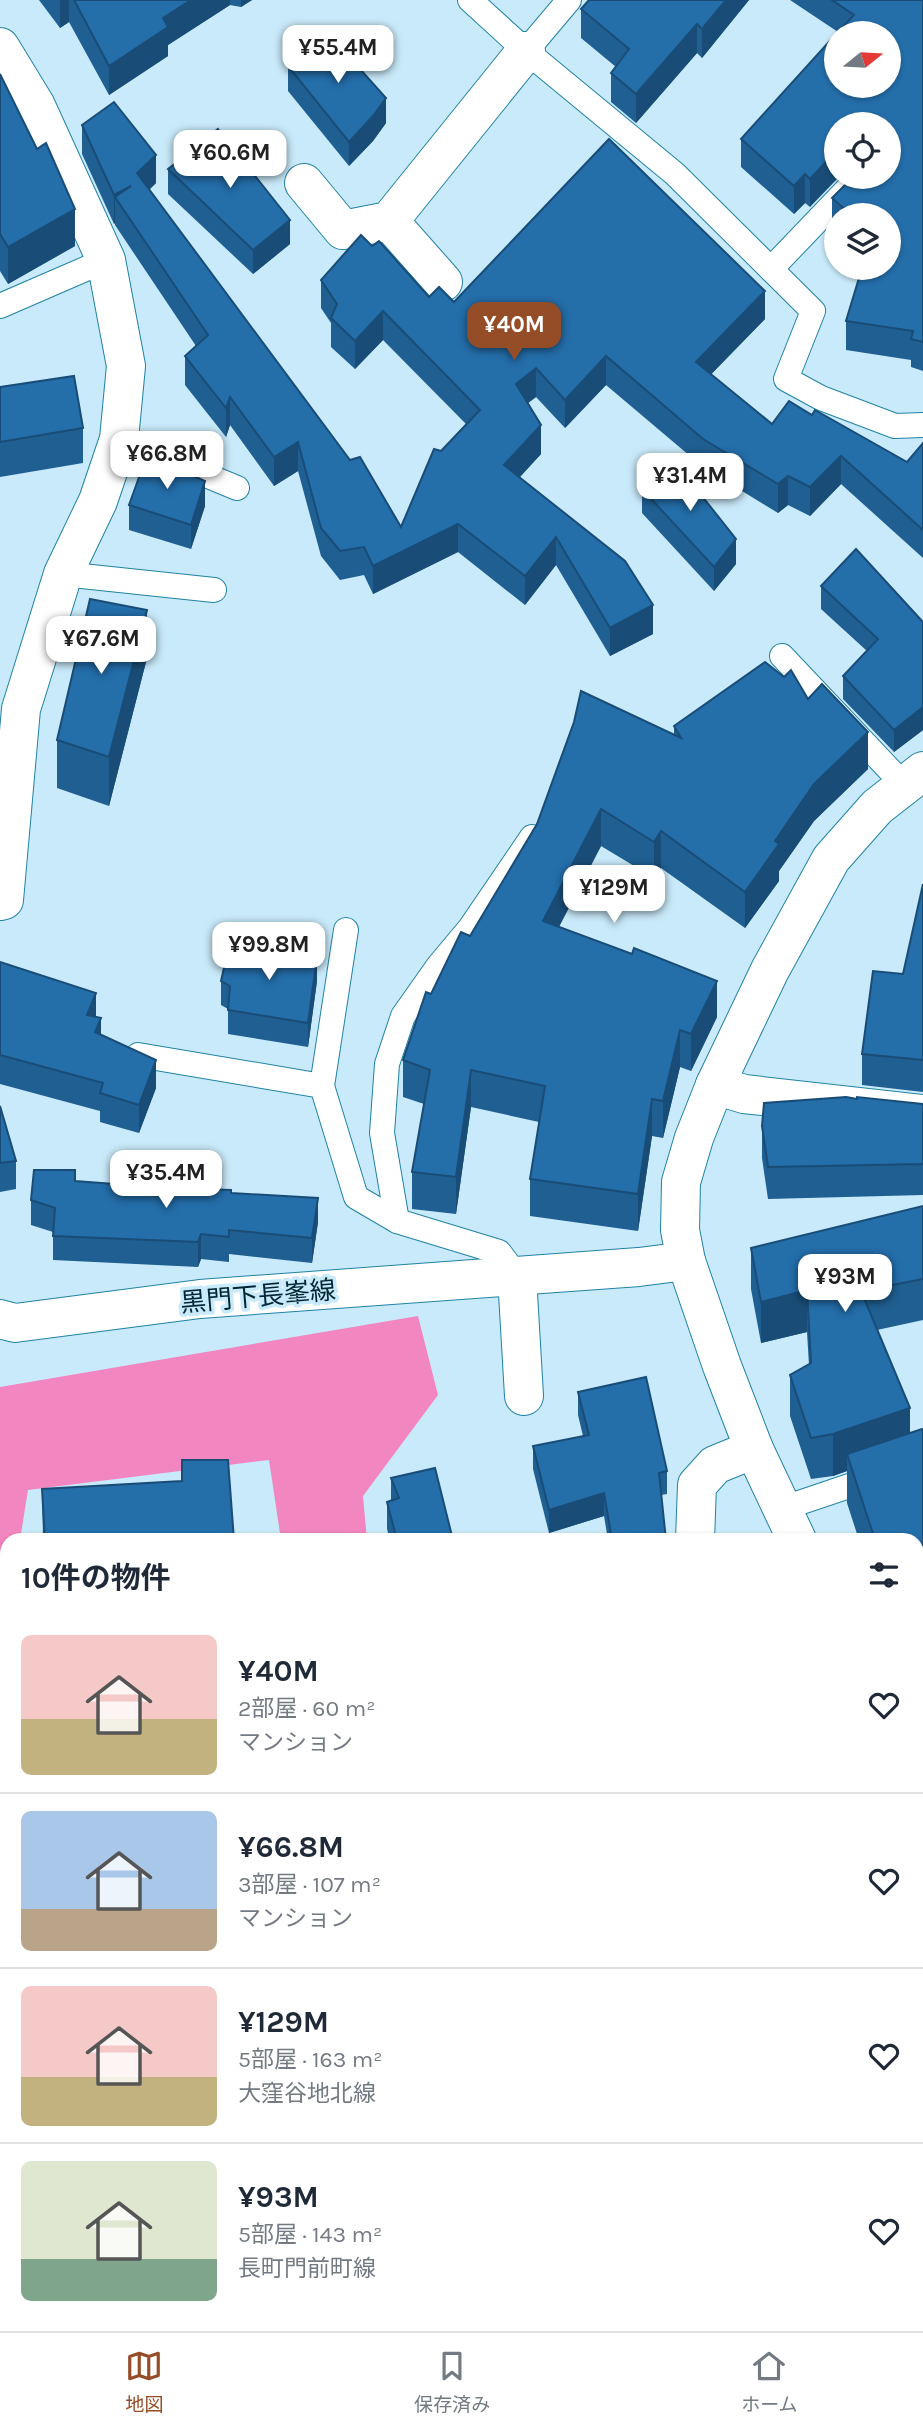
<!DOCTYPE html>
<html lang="ja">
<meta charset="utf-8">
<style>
:root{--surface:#fff;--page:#f6f6f7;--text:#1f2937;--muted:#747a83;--line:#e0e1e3;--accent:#944d27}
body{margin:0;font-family:Karla,"Noto Sans JP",sans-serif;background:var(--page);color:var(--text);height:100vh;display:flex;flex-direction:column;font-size:26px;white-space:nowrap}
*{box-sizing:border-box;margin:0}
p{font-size:23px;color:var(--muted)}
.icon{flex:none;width:38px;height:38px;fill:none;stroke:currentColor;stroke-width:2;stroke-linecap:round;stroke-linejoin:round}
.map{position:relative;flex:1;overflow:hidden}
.details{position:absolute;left:0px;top:1533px;width:924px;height:798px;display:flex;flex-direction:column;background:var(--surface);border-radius:21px 21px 0 0;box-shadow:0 2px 5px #0004}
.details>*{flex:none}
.needle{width:46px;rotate:72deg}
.fabs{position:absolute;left:824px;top:21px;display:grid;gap:14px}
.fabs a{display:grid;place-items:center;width:77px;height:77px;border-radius:50%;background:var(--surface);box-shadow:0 2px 5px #0004;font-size:35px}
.price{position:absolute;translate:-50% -60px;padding:0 16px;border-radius:14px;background:#fff;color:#222;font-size:23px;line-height:46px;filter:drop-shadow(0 2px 4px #0008)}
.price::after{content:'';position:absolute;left:50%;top:42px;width:21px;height:16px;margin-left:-10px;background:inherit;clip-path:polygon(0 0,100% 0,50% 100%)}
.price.selected{background:var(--accent);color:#fff}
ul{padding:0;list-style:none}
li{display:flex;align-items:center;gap:21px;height:175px;padding:0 21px}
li+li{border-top:2px solid var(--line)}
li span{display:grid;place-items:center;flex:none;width:196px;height:140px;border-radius:10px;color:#555}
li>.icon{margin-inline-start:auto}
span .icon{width:84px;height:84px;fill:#fffc;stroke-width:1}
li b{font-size:30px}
h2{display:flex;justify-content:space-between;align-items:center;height:84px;padding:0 21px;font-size:30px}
.menu{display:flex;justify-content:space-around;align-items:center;height:98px;border-top:2px solid var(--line);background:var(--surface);font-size:19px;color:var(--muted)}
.menu a{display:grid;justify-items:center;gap:4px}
.menu .selected{color:var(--accent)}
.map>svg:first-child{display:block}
</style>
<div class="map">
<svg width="923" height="2331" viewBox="0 0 923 2331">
<rect width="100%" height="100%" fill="#c9eafa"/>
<g fill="#f286c1">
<path d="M418 1316 438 1395 363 1496 367 1540H281L269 1460 28 1490 20 1540H7V1604L0 1605V1387Z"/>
<path d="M7 1927V2324H593L595 2331H0V1932Z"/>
</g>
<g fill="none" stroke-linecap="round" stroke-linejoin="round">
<defs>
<g id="service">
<path d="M470 0 526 51 675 174 813 311 786 379 821 398 895 426 923 425"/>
<path d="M526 51 569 0"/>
<path d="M771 269 859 177"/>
<path d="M0 306 106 260"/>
<path d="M119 439 237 488"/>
<path d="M63 574 214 590"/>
<path d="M782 656 904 785"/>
<path d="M138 1055 322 1086 356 1197 397 1221 499 1252 517 1276"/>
<path d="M322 1086 346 930"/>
<path d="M397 1221 382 1133 387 1064 403 1016 439 965 470 928 532 837"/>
<path d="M784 1508 923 1461"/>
<path d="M917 1737 923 1735"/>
<path d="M619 2331V2324"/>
</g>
<g id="minor">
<path d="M0 47 36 106 106 260 126 366 119 439 98 501 63 574 21 709 4 900 0 901"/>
<path d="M304 183 343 230 389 221 526 51"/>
<path d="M389 221 443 282"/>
<path d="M715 1085 744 1094 923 1114"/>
<path d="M517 1276 524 1396"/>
<path d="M695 1540 697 1485 715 1465 754 1449"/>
<path d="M0 1629H7"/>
</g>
<g id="tertiary">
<path d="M0 1319 15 1323 200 1299 639 1267 686 1261"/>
<path d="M797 1540 754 1449 722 1366 686 1261 680 1230 681 1182 694 1138 715 1085 770 970 831 859 877 807 923 771"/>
<path d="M917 1893 923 1916"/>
</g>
</defs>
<use href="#service" stroke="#2083a6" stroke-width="26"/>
<use href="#minor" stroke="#2083a6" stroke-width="40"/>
<use href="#tertiary" stroke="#2083a6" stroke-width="40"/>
<path stroke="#5b7e8d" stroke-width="4.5" stroke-dasharray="3.5 3.5" stroke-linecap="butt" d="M917 1800 923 1820"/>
<use href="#service" stroke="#fff" stroke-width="24"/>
<use href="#minor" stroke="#fff" stroke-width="38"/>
<use href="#tertiary" stroke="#fff" stroke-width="38"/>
</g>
<g fill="#1f5f92">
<path d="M39 0H252L241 7 230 5 168 45V56L109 95 69 22 60 28Z"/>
<path d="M749 0 702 58 697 53 636 123 611 102V73L616 67 581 38V9Z"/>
<path d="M790 0H923V371L911 367V360L846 350V321L889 215H836V231L832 227V198L889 177V124H836L810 207 805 203 794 214 741 167V139L838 32Z"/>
<path d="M288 66 386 123 373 141 349 166 288 91Z"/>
<path d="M0 74 75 246 8 284 0 271Z"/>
<path d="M82 125 156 183 149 190 350 460 401 527 441 451 466 424 383 340 355 369 331 347V323L321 308V280L372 246 429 297 454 302 765 319 711 374 772 424 812 415 907 462 923 443V558L841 484 810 516 788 505 778 513 703 467 606 385 565 428 536 397 528 403 541 454 520 477 653 634 610 656 556 565 525 605 458 552 373 594 364 575 340 580 321 556 298 471 274 486 230 425 226 437 185 385V356L196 346 115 225V223L114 224 82 154Z"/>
<path d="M168 169 290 244 253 274 168 194Z"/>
<path d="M0 387 83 428V463L0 477Z"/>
<path d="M642 489 736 564 714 591 642 513Z"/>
<path d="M129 505 205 506 191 549 129 530Z"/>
<path d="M821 586 923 622V730L894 752 843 699V676L867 651 821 609Z"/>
<path d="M147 658 109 806 57 788V740Z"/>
<path d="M808 699 868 769 814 821 779 871V881L745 928 661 868 654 878 601 846 559 927 717 1017 691 1071 680 1067 663 1138 652 1136 638 1231 530 1216V1179L539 1122 471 1107 456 1214 412 1209V1172L424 1104 403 1097V1060L431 994 470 936 674 734V726Z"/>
<path d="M923 884V1092L862 1085V1054L903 974Z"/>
<path d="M0 962 96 1017 101 1035 156 1088 139 1133 100 1122V1111L0 1084Z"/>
<path d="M221 981H317L308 1047 228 1034V1009L221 1005Z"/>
<path d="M923 1104V1195L768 1199 762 1158V1126Z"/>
<path d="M0 1106 16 1161V1189L0 1192Z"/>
<path d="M75 1181 202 1189 231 1193 318 1222 312 1263 229 1254V1262L201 1259 198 1267 53 1260V1232L31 1225V1200Z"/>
<path d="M923 1206V1320L877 1330 910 1433 923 1607 917 1609V1540H859L847 1503V1471L833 1476 811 1479 790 1416V1375L809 1365 807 1332 761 1343 751 1289V1248Z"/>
<path d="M578 1392 667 1471V1494L661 1495 666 1540H608L604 1516 549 1533 533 1469V1446L583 1436 578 1415Z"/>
<path d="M391 1478 453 1540H390L387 1529V1502L391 1501Z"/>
<path d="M42 1489 234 1540H43Z"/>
</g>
<g fill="#194d77">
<path d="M60 0H69V22L60 28Z"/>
<path d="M191 0H230V5L168 45V56L109 95V66L163 18Z"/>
<path d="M241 0H252L241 7Z"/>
<path d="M726 0H749L702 58V29Z"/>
<path d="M697 24V53L636 123V94Z"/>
<path d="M386 98V123L373 141 349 166V142Z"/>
<path d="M836 151V177H839L810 207V179Z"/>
<path d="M156 155V183L137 201V173Z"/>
<path d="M805 174V203L794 214V186Z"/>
<path d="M131 186 115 197V223L114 224V195Z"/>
<path d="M75 209V246L8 284V247Z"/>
<path d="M290 220V244L253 274V250Z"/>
<path d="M765 291V319L696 390V362Z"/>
<path d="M383 311V340L355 369V341Z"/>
<path d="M606 356V385L565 428V400Z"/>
<path d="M536 368V397L516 412V384Z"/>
<path d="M230 397V425L226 437V408Z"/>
<path d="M541 425V454L504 494V465Z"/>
<path d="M298 442V471L274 486V457Z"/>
<path d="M841 456V484L810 516V487Z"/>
<path d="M788 476V505L778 513V484Z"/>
<path d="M205 481V506L191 549V525Z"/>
<path d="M458 524V552L373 594V566Z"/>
<path d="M556 537V565L525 605V576Z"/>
<path d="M736 539V564L714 591V567Z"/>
<path d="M653 605V634L610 656V628Z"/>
<path d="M147 610V658L109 806V757Z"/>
<path d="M923 707V730L894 752V730Z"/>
<path d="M868 732V769L814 821 779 871V881L745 928V892L775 841 814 784Z"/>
<path d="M601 809V846L543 957V921Z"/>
<path d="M661 831V868L654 878V842Z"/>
<path d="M317 957V981L308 1047V1023Z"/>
<path d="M717 981V1017L691 1071V1034Z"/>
<path d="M96 993V1021L87 1015Z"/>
<path d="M101 1018V1047L95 1032Z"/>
<path d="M680 1030V1067L663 1138V1101Z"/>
<path d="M156 1060V1088L139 1133V1105Z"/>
<path d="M471 1070V1107L456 1214V1177Z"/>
<path d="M652 1099V1136L638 1231V1194Z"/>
<path d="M318 1198V1222L312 1263V1238Z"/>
<path d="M201 1234V1259L198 1267V1242Z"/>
<path d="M807 1290V1332L761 1343V1302Z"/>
<path d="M910 1408V1450L847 1454V1471L833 1476V1434Z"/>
<path d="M604 1493V1516L549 1533V1510Z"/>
<path d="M923 1559V1607L917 1609V1561Z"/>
<path d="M923 2281V2305L917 2307V2283Z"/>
</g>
<g fill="#246eaa" stroke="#194d77" stroke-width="2">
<path d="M74 0H191L163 18 168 27 109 66Z"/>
<path d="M589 0H726L702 29 697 24 636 94 611 73 629 49 581 9Z"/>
<path d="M832 0H923V342L911 339 913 331 846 321 862 268H889V215H851L832 198 853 177H889V124H836V151L810 179 805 174 794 186 741 139 836 34V86H889V33H837L854 15Z"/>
<path d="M326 31 386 98 373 116 349 142 288 66Z"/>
<path d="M0 74 37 149 46 143 75 209 8 247 0 234Z"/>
<path d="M114 102 156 155 137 173 350 460 360 457 401 527 434 449 441 451 480 410 383 311 355 341 331 318 337 304 321 280 361 235 372 246 379 241 429 297 439 287 454 302 609 139 765 291 696 362 772 424 789 401 812 415 815 410 907 462 923 443V530L841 456 810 487 788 476 778 484 703 439 606 356 565 400 536 368 516 384 541 425 504 465 625 561 653 605 610 628 556 537 525 576 458 524 373 566 364 547 340 551 321 528 298 442 274 457 230 397 226 408 185 356 208 335 115 197 131 186 114 195 82 125Z"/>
<path d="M218 129 290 220 253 250 168 169Z"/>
<path d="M74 376 83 428 0 442V387Z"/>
<path d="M147 455 205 481 191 525 129 505Z"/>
<path d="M675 462 736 539 714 567 642 489Z"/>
<path d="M856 549 923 622V707L894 730 843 676 878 639 821 586Z"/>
<path d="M90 599 147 610 109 757 57 740Z"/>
<path d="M765 662 784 677 791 670 808 699 822 684 868 732 814 784 775 841 779 844 745 892 661 831 654 842 601 809 543 921 632 954 634 948 717 981 691 1034 680 1030 663 1101 652 1099 638 1194 530 1179 545 1086 471 1070 456 1177 412 1172 430 1070 403 1060 426 992 431 994 461 932 470 936 537 824 574 722 581 691 681 738 674 726Z"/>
<path d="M923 884V1060L862 1054 873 971 903 974Z"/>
<path d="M230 941 317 957 308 1023 228 1010 230 986 221 981Z"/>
<path d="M0 962 96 993 87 1015 101 1018 95 1032 156 1060 139 1105 100 1093 103 1083 0 1055Z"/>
<path d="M846 1097 857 1099V1097L923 1104V1164L768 1167 762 1126 764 1103Z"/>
<path d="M0 1106 16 1161 0 1163Z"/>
<path d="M34 1170H75V1181L154 1187 155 1178 201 1181 202 1189 231 1190V1193L318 1198 312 1238 229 1230V1237L201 1234 198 1242 53 1236 55 1208 31 1200Z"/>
<path d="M923 1206V1279L861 1291 910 1408 833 1434 811 1438 790 1375 811 1363 807 1290 761 1302 751 1248Z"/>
<path d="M646 1377 667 1471 659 1473 666 1540H612L604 1493 549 1510 533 1446 589 1435 578 1392Z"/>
<path d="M922 1429 923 1432V1559L917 1561V1540H875L847 1454Z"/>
<path d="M182 1460H228L234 1540H172V1538L133 1540V1536L85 1540H45L42 1489 182 1481Z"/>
<path d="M435 1468 453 1540H397L387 1502 399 1498 391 1478Z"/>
<path d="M917 2186 923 2204V2281L917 2283Z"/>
<path d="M732 2324H779V2329L773 2331H731Z"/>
</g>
<g text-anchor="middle" stroke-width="7" stroke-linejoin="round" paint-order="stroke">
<g font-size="26" fill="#002533" stroke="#c9eafa">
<text transform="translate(258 1296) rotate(-5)" y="9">黒門下長峯線</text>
</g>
</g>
</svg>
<div class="fabs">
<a><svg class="needle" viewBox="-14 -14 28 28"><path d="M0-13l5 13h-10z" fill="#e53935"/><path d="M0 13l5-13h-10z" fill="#747a83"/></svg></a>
<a><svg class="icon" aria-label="locate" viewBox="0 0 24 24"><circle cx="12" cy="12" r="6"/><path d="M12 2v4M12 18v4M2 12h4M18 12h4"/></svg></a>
<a><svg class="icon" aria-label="layers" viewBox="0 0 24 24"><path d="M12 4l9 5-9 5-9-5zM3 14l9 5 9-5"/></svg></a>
</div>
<b class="price" style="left:338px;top:85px">¥55.4M</b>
<b class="price" style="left:230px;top:190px">¥60.6M</b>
<b class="price selected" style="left:514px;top:362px">¥40M</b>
<b class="price" style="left:167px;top:491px">¥66.8M</b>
<b class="price" style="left:690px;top:513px">¥31.4M</b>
<b class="price" style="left:101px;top:676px">¥67.6M</b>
<b class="price" style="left:614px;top:925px">¥129M</b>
<b class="price" style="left:269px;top:982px">¥99.8M</b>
<b class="price" style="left:166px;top:1210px">¥35.4M</b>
<b class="price" style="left:845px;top:1314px">¥93M</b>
<section class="details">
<h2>10件の物件<svg class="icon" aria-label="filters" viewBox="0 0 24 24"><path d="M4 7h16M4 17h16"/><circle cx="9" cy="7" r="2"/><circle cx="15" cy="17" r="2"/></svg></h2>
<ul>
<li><span style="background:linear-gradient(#f6c9c9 60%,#c2b280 0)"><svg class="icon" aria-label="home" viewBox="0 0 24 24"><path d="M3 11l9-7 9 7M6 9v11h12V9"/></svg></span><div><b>¥40M</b><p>2部屋 · 60 m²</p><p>マンション</p></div><svg class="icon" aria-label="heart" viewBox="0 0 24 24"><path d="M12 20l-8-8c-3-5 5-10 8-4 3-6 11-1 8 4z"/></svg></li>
<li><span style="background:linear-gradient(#a9c7e8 70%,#b9a48a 0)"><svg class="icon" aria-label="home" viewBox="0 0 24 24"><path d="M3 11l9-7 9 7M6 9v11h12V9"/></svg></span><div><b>¥66.8M</b><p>3部屋 · 107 m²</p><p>マンション</p></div><svg class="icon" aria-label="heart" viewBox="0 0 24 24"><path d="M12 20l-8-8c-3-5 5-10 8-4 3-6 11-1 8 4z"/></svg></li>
<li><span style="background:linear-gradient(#f6c9c9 65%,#c2b280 0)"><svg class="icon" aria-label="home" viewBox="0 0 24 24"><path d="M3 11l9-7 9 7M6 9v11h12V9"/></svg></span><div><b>¥129M</b><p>5部屋 · 163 m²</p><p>大窪谷地北線</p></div><svg class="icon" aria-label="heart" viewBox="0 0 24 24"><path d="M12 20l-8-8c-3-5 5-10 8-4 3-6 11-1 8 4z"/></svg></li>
<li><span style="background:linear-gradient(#dfe7d0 70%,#7fa58c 0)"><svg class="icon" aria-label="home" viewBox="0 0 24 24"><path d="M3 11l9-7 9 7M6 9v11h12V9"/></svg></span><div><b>¥93M</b><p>5部屋 · 143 m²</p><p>長町門前町線</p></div><svg class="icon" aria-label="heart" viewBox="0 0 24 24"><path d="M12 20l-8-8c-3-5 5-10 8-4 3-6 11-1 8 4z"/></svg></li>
</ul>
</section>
</div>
<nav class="menu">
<a class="selected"><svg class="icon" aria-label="map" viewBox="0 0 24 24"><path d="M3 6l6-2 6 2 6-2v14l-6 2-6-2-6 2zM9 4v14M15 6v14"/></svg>地図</a>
<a><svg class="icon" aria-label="saved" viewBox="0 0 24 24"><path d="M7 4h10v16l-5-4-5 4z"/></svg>保存済み</a>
<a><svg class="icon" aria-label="home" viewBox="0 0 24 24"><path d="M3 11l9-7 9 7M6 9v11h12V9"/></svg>ホーム</a>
</nav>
